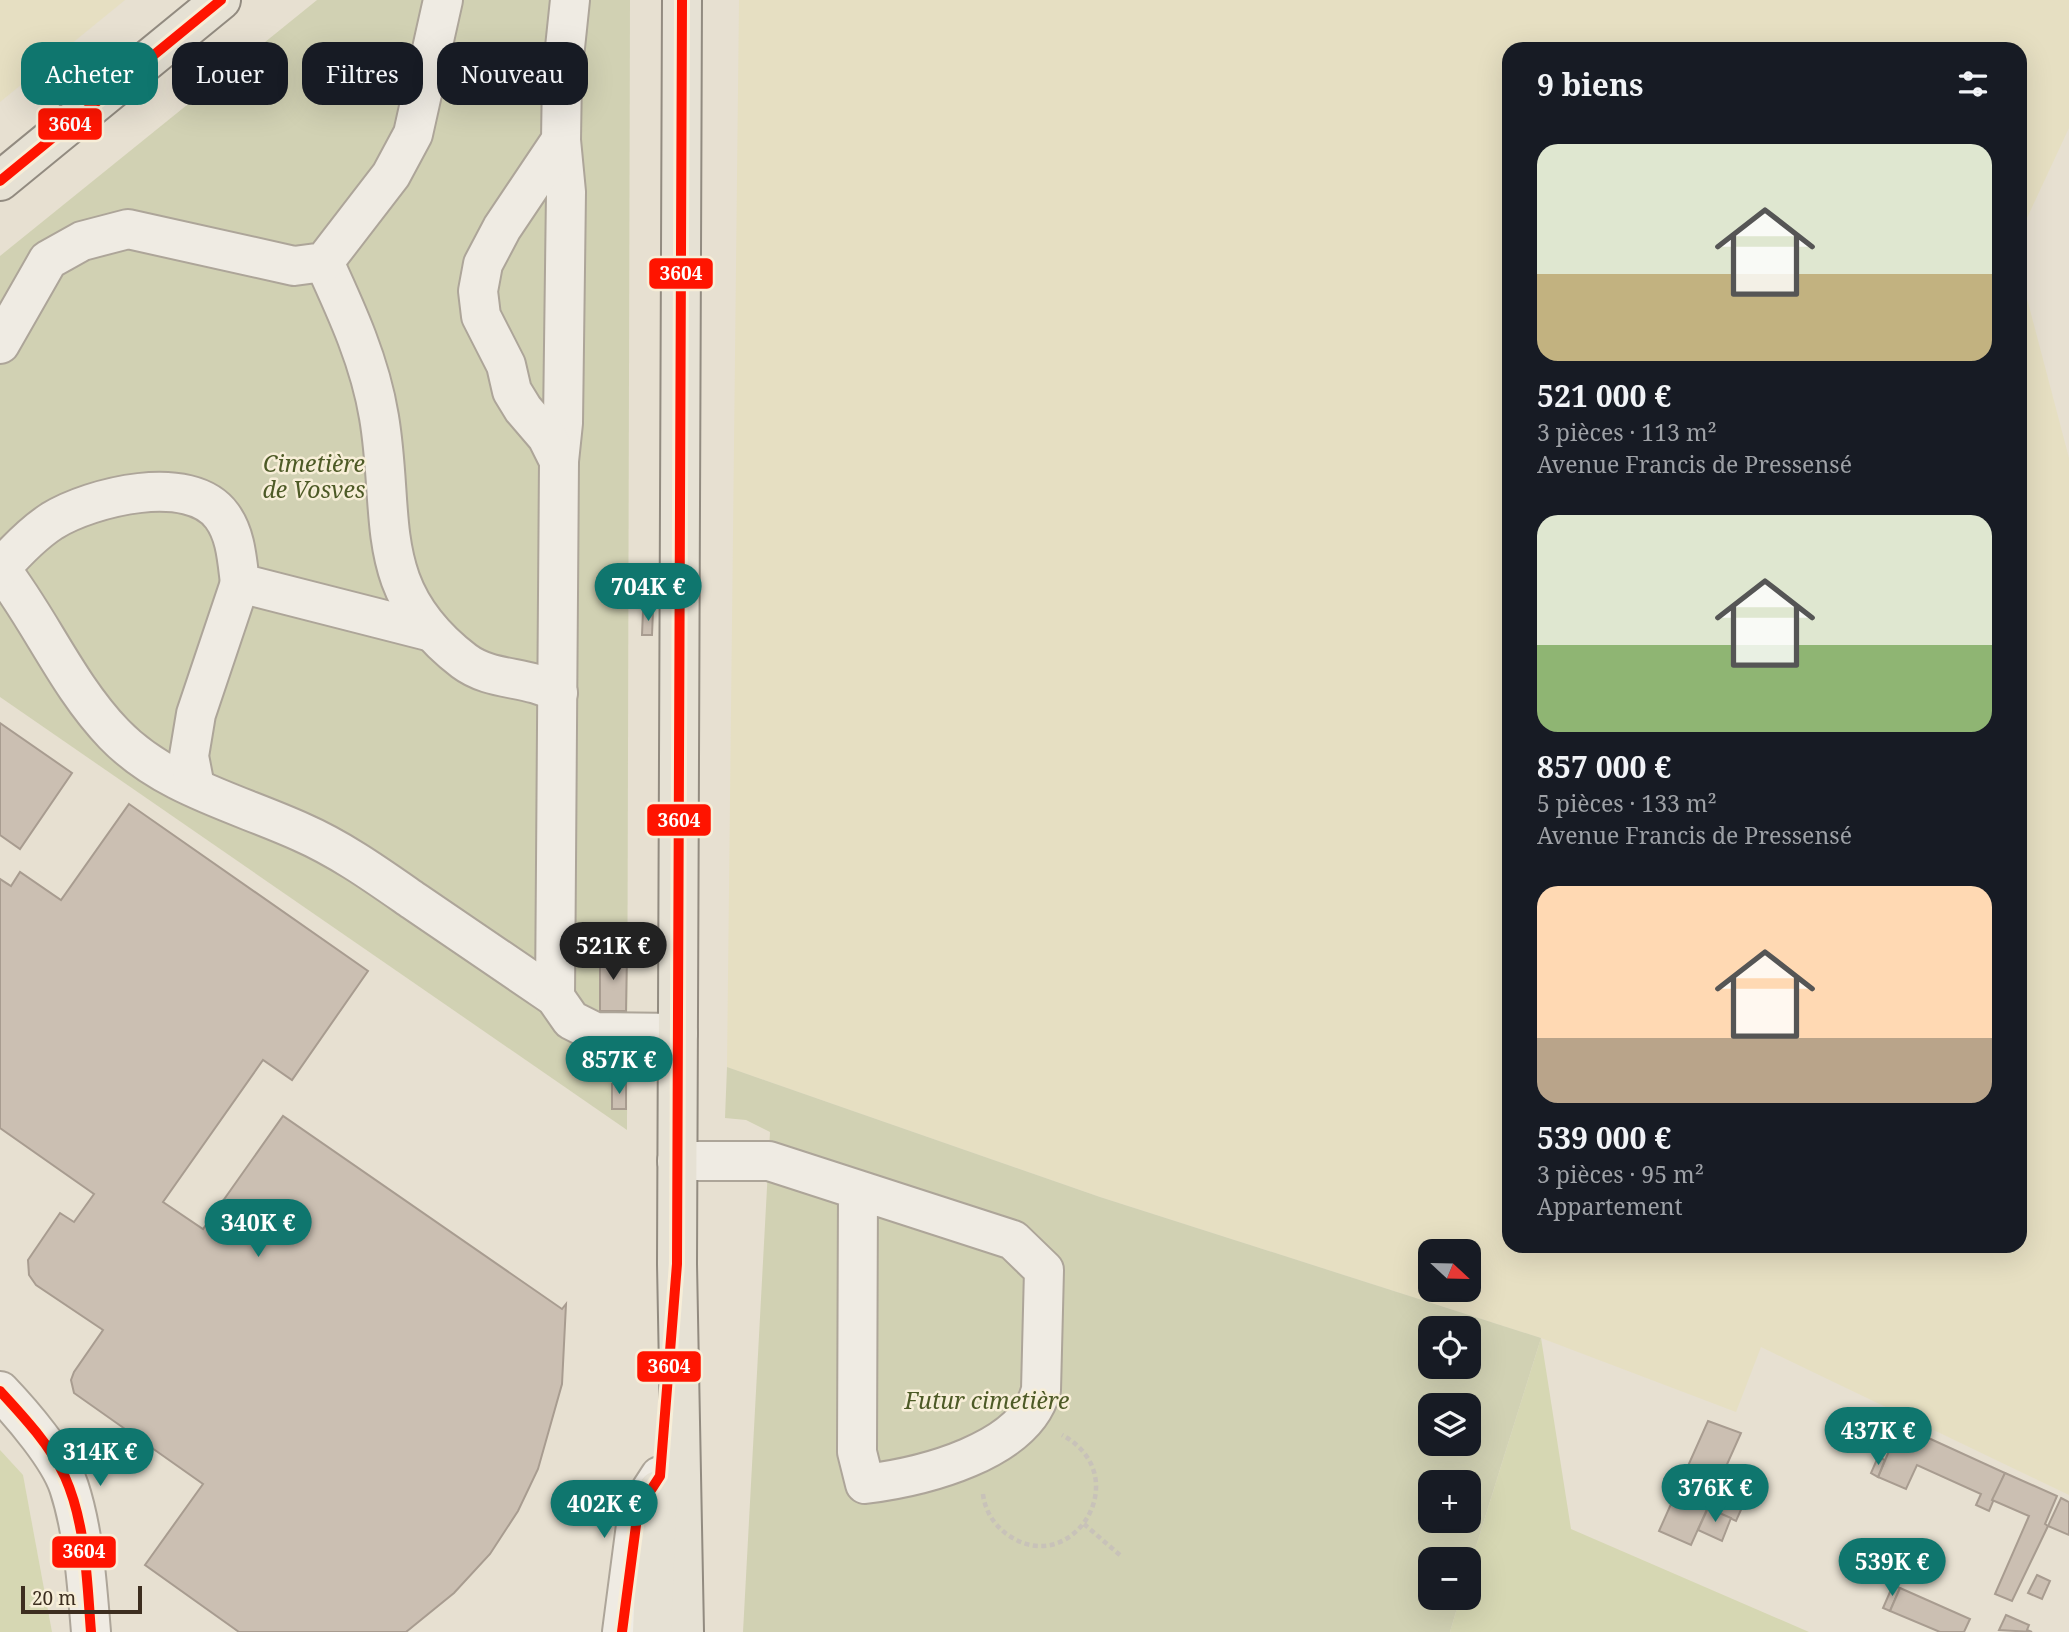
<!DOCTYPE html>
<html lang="fr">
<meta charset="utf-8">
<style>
:root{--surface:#171b24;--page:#20242c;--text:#f1f3f6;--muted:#9ea1a6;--accent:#0f766e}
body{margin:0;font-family:"Noto Serif",serif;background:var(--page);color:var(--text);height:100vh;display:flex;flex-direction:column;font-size:26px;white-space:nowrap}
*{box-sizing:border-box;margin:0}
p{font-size:23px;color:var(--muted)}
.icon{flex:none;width:38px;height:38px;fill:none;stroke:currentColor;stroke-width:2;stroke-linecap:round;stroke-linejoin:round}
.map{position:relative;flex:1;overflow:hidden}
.side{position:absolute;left:1502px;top:42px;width:525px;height:1211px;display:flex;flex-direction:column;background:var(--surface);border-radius:21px;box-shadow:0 7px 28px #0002}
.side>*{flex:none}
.banner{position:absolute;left:21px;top:42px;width:665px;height:63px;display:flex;gap:14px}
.needle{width:46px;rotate:112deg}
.fabs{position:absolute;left:1418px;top:1239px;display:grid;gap:14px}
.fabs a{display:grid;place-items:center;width:63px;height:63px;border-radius:14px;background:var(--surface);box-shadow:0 7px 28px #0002;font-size:35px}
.scale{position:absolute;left:21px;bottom:18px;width:121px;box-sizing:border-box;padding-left:7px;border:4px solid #3d2e20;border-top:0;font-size:19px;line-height:24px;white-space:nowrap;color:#3d2e20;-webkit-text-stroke:5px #f7eed8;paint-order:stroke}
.price{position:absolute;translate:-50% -60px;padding:0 16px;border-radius:24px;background:var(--accent);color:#fff;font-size:23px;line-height:46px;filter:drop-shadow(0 2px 4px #0008)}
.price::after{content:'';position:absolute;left:50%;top:42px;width:21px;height:16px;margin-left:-10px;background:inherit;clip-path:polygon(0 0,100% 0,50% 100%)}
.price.selected{background:#222;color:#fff}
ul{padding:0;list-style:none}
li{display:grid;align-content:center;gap:14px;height:371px;padding:0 35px}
li span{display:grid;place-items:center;height:217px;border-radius:21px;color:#555}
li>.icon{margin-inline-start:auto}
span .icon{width:126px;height:126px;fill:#fffc;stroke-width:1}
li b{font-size:30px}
h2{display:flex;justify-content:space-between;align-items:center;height:84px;padding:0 35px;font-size:30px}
.pill{padding:0 24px;border-radius:21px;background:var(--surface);box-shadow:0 7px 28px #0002;font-size:24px;line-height:63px}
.pill.selected{background:var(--accent);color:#fff}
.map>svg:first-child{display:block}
</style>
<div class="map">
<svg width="2069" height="1632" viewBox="0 0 2069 1632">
<rect width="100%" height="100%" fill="#e7e0d1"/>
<g fill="#e6dfc2" fill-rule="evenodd">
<path d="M0 0H125L0 102Z"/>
<path d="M739 0H2069V128L2020 233V49H1508V1246H2020V272L2069 458V1495L1761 1347 1736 1412 1541 1338 1100 1197 727 1067ZM1430 1251H1468V1290H1430Z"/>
</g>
<g fill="#d6d7b3">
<path d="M1541 1338 1571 1529 1809 1632H1450L1460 1598H1468V1572Z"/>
<path d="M0 1450 23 1475 52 1632H0Z"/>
</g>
<g fill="#d1d1b3" fill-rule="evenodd">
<path d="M317 0H630L627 1130 0 697V256Z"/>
<path d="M727 1067 1100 1197 1541 1338 1468 1572V1559H1430V1598H1460L1450 1632H743L770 1132 746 1120 725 1118ZM1430 1328H1468V1367H1430ZM1430 1405H1468V1444H1430ZM1430 1482H1468V1521H1430Z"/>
</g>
<g fill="#cbbfb2" stroke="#a89c90" stroke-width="2">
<path d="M643 611H653L652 635H642Z"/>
<path d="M0 723 72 773 20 849 0 835Z"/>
<path d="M129 804 368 971 292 1080 263 1060 163 1202 203 1229 283 1116 562 1309 566 1304 562 1384 538 1469 518 1511 490 1554 454 1593 406 1632H239L145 1565 203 1484 74 1393 71 1380 74 1372 103 1330 36 1285 29 1275 28 1260 60 1213 74 1222 94 1194 0 1128V879L11 886 20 872 61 900Z"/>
<path d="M600 953H627L626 1011H600Z"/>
<rect x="612" y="1084" width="14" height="25"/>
<path d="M1708 1421 1741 1433 1691 1545 1659 1531Z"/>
<path d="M1900 1425 2005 1473 1989 1511 1976 1505 1981 1494 1917 1465 1906 1489 1878 1477Z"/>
<path d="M1878 1457 1885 1460 1878 1477 1871 1473Z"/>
<path d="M2005 1473 2057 1496 2045 1524 2048 1526 2012 1601 1995 1594 2029 1516 1992 1500Z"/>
<path d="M1719 1482 1748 1494 1736 1521 1708 1508Z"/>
<path d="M2061 1498 2069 1502V1535L2048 1526Z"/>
<path d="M1708 1508 1731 1518 1722 1541 1698 1530Z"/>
<path d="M2037 1575 2050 1581 2042 1599 2028 1593Z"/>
<path d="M1893 1585 1900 1588 1890 1611 1883 1608Z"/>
<path d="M1900 1588 1970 1619 1964 1632H1940L1890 1611Z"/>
<path d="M2006 1615 2029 1625 2027 1630 2032 1632 1999 1630Z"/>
</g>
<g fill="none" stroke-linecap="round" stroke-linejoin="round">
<defs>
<g id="minor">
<path d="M324 262C347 312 370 362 379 417 396 518 370 589 464 661 492 682 527 675 558 693"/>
<path d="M0 344 48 260 82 241 128 229 294 266 324 262 391 175 413 134 443 0"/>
<path d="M559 461 563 423 566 192 561 140"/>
<path d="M0 568C41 621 67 685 114 734 164 786 237 803 301 832 342 850 378 876 414 901 461 933 508 965 555 997L571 1020 595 1032 678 1033"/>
<path d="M1 568C16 551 32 534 52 521 91 497 190 472 222 516 236 535 237 560 240 583L432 632"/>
<path d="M195 787 189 756 196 714 240 583"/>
<path d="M555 997 559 461 547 437 523 409 512 391 506 365 481 316 478 291 483 264 502 228 561 140 562 76 570 0"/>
<path d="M677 1161H769L1013 1240 1044 1270 1041 1390C1025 1452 922 1477 865 1484L857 1452 858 1190"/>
<path d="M0 1391C22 1414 59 1457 69 1487 84 1533 87 1585 91 1632"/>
<path d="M622 1632 638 1510 660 1476"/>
</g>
<g id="major">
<path d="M682 0 677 1264 684 1632"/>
<path d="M0 181 221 0"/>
<path d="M652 1632 658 1490"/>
</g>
</defs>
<use href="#minor" stroke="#ada599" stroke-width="42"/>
<use href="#major" stroke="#928b80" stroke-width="42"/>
<g stroke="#c8c2b9" stroke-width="4.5" stroke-dasharray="5 3.5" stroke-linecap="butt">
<path d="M983 1494C985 1511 994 1525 1008 1535 1072 1580 1138 1476 1062 1435"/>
<path d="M1084 1524 1121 1556"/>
</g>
<use href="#minor" stroke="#efebe3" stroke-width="38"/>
<use href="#major" stroke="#e6e1d4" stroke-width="38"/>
<defs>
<g id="bus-1">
<path d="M0 181 221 0"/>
<path d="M0 1391C24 1417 50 1445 65 1477 86 1524 87 1582 91 1632"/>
<path d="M622 1632 638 1510 660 1476 677 1264 682 0"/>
</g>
</defs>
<use href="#bus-1" stroke="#f7eed8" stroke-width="16"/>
<use href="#bus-1" stroke="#ff1400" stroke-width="10"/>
</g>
<g text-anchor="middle" stroke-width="5" stroke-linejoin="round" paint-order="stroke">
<g font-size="23" font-style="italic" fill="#4d5a26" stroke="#f7eed8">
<text x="314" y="472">Cimetière<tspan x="314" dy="26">de Vosves</tspan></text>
<text x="987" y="1409">Futur cimetière</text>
</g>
</g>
<g stroke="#f7eed8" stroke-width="2.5">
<rect x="37" y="107" width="66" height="34" rx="7" fill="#ff1400"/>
<rect x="648" y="257" width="66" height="33" rx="7" fill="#ff1400"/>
<rect x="646" y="803" width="66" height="34" rx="7" fill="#ff1400"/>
<rect x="636" y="1350" width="66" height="33" rx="7" fill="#ff1400"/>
<rect x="51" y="1535" width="66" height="34" rx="7" fill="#ff1400"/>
</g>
<g font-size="19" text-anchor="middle" font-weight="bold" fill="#fff">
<text x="70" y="131">3604</text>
<text x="681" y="280">3604</text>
<text x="679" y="827">3604</text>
<text x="669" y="1373">3604</text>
<text x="84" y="1558">3604</text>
</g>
</svg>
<div class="fabs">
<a><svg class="needle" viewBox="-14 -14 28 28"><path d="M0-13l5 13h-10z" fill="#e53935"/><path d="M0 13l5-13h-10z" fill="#9ea1a6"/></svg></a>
<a><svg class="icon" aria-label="locate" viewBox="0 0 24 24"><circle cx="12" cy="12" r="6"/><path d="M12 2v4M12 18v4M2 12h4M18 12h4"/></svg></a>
<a><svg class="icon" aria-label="layers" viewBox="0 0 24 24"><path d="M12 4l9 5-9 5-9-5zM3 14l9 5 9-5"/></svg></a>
<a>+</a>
<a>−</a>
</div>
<div class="scale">20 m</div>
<b class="price" style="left:648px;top:623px">704K €</b>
<b class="price selected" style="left:613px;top:982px">521K €</b>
<b class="price" style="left:619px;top:1096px">857K €</b>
<b class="price" style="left:258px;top:1259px">340K €</b>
<b class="price" style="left:1878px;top:1467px">437K €</b>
<b class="price" style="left:100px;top:1488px">314K €</b>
<b class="price" style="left:1715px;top:1524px">376K €</b>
<b class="price" style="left:604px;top:1540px">402K €</b>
<b class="price" style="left:1892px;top:1598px">539K €</b>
<div class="banner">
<a class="pill selected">Acheter</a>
<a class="pill">Louer</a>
<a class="pill">Filtres</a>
<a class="pill">Nouveau</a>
</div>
<section class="side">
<h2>9 biens<svg class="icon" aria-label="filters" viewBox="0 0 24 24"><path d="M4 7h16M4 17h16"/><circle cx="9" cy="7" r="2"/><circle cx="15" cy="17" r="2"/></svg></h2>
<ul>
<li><span style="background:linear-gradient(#dfe7d0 60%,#c2b280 0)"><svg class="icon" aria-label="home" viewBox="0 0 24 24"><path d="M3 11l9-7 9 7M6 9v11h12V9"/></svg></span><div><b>521 000 €</b><p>3 pièces · 113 m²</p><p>Avenue Francis de Pressensé</p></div></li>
<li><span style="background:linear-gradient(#dfe7d0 60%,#8fb573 0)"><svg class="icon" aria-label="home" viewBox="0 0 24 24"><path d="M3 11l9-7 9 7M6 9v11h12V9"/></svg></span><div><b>857 000 €</b><p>5 pièces · 133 m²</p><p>Avenue Francis de Pressensé</p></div></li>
<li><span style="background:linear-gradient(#ffd9b3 70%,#b9a48a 0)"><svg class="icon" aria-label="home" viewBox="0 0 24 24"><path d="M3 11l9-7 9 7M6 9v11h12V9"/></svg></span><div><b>539 000 €</b><p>3 pièces · 95 m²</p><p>Appartement</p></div></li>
</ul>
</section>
</div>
